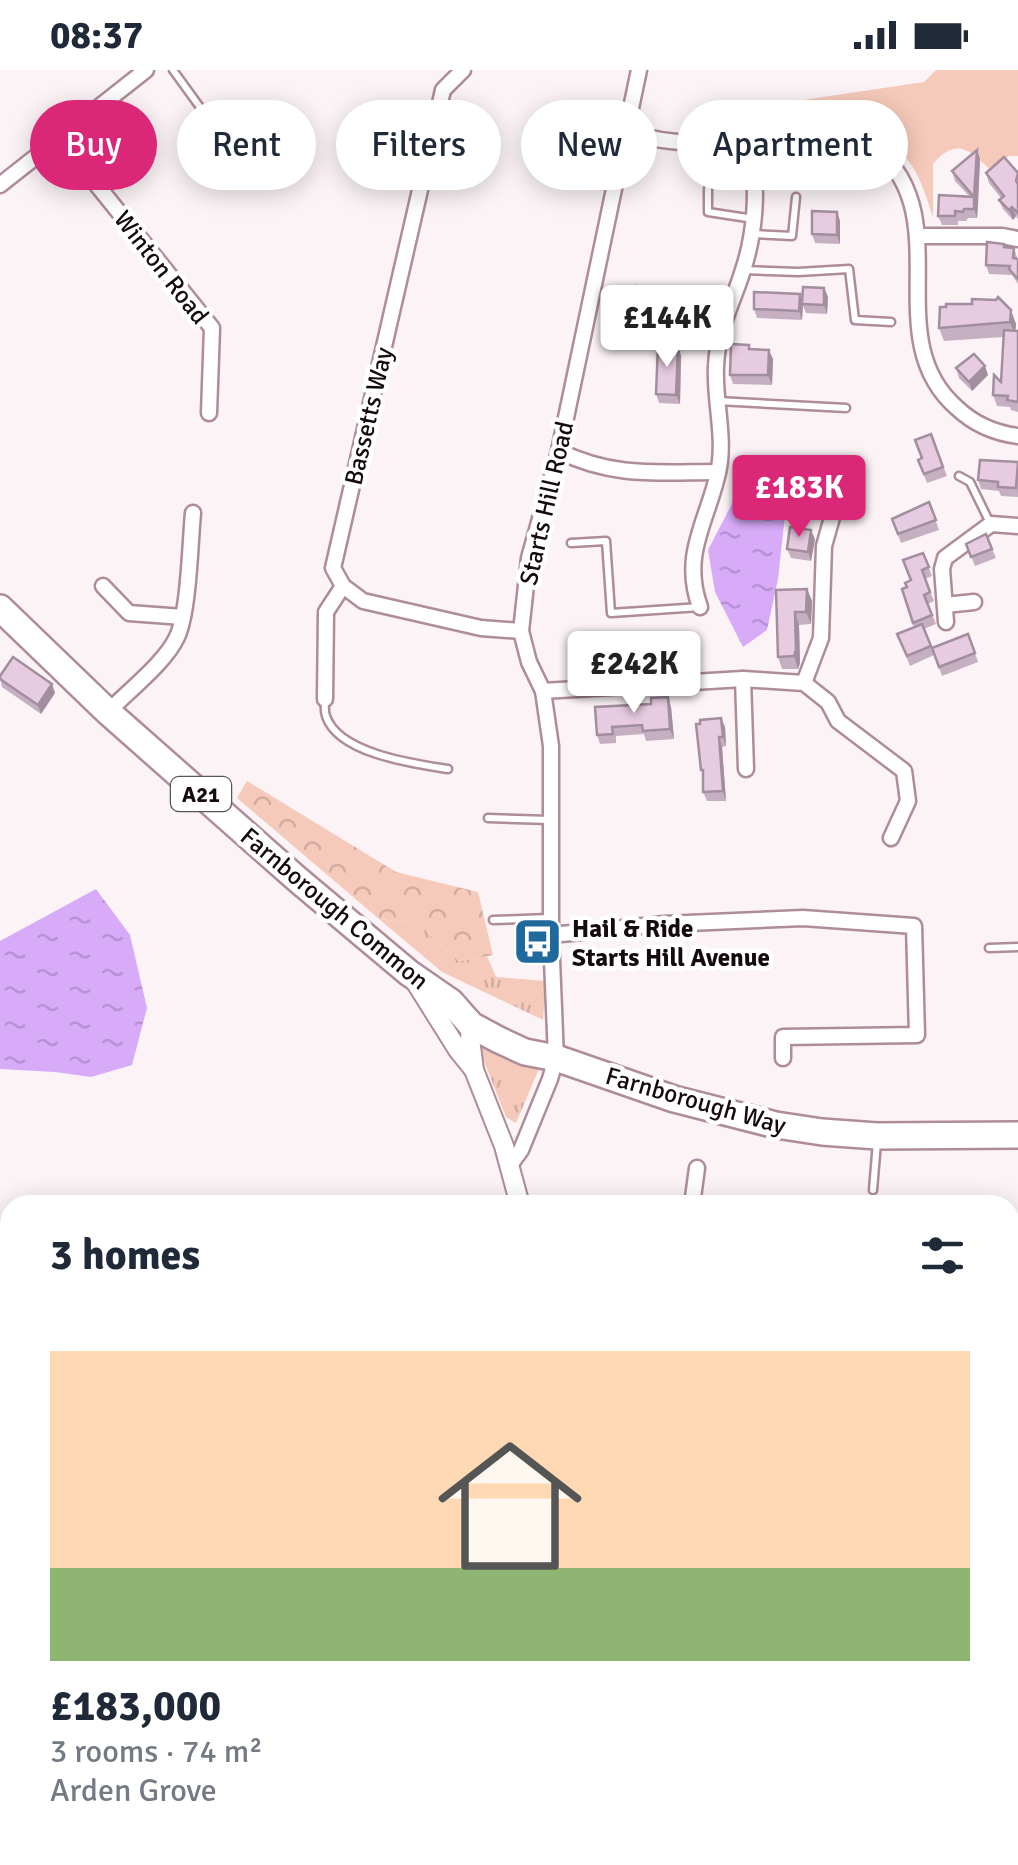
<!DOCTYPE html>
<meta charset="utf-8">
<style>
:root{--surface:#fff;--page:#f2f2f3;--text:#1f2937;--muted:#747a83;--line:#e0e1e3;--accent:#db2777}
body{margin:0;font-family:Signika,sans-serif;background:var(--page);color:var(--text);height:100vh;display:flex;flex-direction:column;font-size:38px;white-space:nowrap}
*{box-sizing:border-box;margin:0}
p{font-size:32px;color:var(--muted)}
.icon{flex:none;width:55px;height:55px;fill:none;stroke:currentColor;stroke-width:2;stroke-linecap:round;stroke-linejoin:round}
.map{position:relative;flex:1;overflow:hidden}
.drawer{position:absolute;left:0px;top:1125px;width:1020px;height:670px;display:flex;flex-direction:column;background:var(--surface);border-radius:30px 30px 0 0;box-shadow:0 5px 25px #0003}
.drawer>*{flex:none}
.hud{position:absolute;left:30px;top:30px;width:960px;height:90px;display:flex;gap:20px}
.price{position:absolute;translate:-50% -85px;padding:0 22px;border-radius:10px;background:#fff;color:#222;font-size:32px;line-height:65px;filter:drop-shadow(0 2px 5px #0008)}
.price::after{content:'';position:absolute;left:50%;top:60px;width:30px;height:22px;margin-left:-15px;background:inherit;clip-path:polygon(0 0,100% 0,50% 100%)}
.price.active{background:var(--accent);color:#fff}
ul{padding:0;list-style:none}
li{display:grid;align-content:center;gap:20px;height:530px;padding:0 50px}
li+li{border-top:2px solid var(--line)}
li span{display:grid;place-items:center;height:310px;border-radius:0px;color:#555}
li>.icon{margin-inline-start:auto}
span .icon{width:180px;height:180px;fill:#fffc;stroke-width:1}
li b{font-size:42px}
h2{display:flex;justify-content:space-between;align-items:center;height:120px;padding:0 50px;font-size:42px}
.tag{padding:0 35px;border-radius:45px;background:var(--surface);box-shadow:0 5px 25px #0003;font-size:35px;line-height:90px}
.tag.active{background:var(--accent);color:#fff}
.status{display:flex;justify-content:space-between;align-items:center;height:70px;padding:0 50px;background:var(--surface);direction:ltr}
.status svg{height:28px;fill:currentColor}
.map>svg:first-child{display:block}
</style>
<div class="status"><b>08:37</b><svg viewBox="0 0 49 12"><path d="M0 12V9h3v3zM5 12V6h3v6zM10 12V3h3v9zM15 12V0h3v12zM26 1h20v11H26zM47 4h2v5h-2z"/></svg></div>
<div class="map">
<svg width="1018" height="1795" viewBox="0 0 1018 1795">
<defs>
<pattern id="grass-tufts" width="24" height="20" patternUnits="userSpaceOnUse" patternTransform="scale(2.5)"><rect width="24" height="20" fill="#f5cabb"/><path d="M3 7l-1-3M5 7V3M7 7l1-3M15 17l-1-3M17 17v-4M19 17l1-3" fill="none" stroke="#d1aca0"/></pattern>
<pattern id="forest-crowns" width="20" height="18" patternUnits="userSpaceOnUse" patternTransform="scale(2.5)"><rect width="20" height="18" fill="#f5cabb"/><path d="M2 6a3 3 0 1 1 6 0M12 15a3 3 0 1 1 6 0" fill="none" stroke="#d1aca0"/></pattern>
<pattern id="water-ripples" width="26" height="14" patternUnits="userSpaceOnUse" patternTransform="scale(2.5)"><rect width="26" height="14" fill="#d8abf9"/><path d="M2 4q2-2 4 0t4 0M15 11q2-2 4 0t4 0" fill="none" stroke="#b892d4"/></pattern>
</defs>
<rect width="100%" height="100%" fill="#fbf3f6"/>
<g fill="url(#grass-tufts)">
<path d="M379 849 419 854 459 891 487 886 496 907 546 911 543 950 442 902Z"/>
<path d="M484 971 539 999 516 1053 506 1047 478 976Z"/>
</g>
<g fill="url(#forest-crowns)">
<path d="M247 711 396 802 478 822 493 885 459 891 419 854 379 849 237 728Z"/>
<rect x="0" y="1277" width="10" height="184"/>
<path d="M0 1758 10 1760V1785H135L163 1790 162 1795H18L0 1792Z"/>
<path d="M299 1785H387L386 1795H297Z"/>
</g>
<g fill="#f5cabb">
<path d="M936 0H1018V86H1009L998 96 988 98C968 77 954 69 933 94V147C927 130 922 111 912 96 881 48 824 37 772 47L769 35 924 12Z"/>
<path d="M526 1785H668L669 1795H527Z"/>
<path d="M719 1785H948L950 1795H721Z"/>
</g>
<g fill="url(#water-ripples)">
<path d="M762 412 779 416 785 445 778 509 767 560 743 577 715 522 708 480 736 426Z"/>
<path d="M96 819 130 865 147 938 132 995 91 1007 55 1002 0 999V871Z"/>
</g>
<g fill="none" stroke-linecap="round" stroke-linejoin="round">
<defs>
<g id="lane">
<path d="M173 0 231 80 246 83 265 68"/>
<path d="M708 119V142L754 149"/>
<path d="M753 164 792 166 796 127"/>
<path d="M743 200 798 202 849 199 855 250 891 252"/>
<path d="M706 229 731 230"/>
<path d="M718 331 846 338"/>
<path d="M959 406 970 412 990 453"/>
<path d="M571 473 606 471 611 543 700 537"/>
<path d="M325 630C325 636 324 641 326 646 338 684 416 694 448 699"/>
<path d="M488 748 550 750"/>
<path d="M493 850 550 848"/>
<path d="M989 878 1018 877"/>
<path d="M873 1120 877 1072"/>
<path d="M0 1217 10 1216"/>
</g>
<g id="street">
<path d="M463 0 443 20 333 498 343 516 363 531 481 558 521 561"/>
<path d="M628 62C656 71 689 75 718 71 736 69 752 61 769 57 801 49 837 52 865 70 967 139 873 265 957 338 975 355 994 363 1018 366"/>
<path d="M60 69 212 258 209 343"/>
<path d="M0 115 146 0"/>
<path d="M917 166H1002L1018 169"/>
<path d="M559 381C613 408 659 402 718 402"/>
<path d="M103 516 129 543 183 547"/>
<path d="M945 535 974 532"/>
<path d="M700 537C681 485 707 452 718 403 726 368 714 331 716 296 718 256 732 236 743 200 754 167 759 121 751 86 749 79 744 72 741 66"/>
<path d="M946 552 942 499 945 488 991 454 1018 456"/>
<path d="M743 609 746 699"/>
<path d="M804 613 821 568 824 476 835 437"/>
<path d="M543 621 743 609 804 613 828 632 838 651 904 701 908 731 891 768"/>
<path d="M325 629 326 542 343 516"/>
<path d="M108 642C128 621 165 593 177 567 189 541 190 474 193 443"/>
<path d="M551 865 664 854 803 848 914 856 917 965 783 967V988"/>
<path d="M510 1095 521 1080 550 1009 556 988 551 865V676L543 621 529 592 521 561 529 488 559 381 639 0"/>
<path d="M692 1135 697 1098"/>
<path d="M1010 1280 1018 1282"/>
<path d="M1010 1354 1018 1324"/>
</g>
<g id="secondary">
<path d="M416 913 458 980 474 1000"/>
<path d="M471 949 470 969 474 1000 504 1076 520 1135"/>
<path d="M1010 1457 1018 1459"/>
</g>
<path id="highway" d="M0 538 108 642 297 809 409 903 451 932 471 955 499 970 525 982 556 988 674 1029 776 1055 822 1062 877 1066 1018 1065"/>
</defs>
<use href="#lane" stroke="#ae8c98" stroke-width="11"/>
<use href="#street" stroke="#ae8c98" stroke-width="19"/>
<use href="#secondary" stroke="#ae8c98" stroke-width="22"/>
<use href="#highway" stroke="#ae8c98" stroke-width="30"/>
<use href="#lane" stroke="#fff" stroke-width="6"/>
<use href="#street" stroke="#fff" stroke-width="14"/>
<use href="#secondary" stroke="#fff" stroke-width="18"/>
<use href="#highway" stroke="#fff" stroke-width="25"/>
</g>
<g fill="#c7afc2">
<path d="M977 80 980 89 977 148H968L966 151H958V155H942L938 146 970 127 955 111 952 101Z"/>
<path d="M986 103H1018V149L1016 146 1013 150 1003 139 999 130 1001 128 989 113Z"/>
<path d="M837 142 840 151V174L815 173 812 164Z"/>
<path d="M1004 174 1005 177 1014 178 1017 187 1018 214 1012 205 989 204 986 195Z"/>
<path d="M824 218 828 227 827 244 806 243 803 236 802 250 757 248 754 239 800 224 802 231Z"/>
<path d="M708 223 713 236 710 262 660 257 659 263 638 261 633 247Z"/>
<path d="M940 237 1016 254 1015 261H1018V342L1011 340 1010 337 997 336 993 325 1001 312 1003 267 944 271 939 258Z"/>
<path d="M678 276 681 286 680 334 659 333 656 324Z"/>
<path d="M751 279 773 289 772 315 733 314 730 305Z"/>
<path d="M956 298 988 305 972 321 959 308Z"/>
<path d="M931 364 947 406 927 413 918 390 922 388Z"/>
<path d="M1018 392V427L1001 426 999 421 981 419 978 410Z"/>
<path d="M826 400 825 424 790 422 787 413Z"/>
<path d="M929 432 939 460 901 473 892 449Z"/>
<path d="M986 464 996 488 975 496 966 474Z"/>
<path d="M815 469 811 491 791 488 787 479Z"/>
<path d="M923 483 932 506 925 509 934 531 928 534 936 554 924 559 934 585 910 596 897 564 914 557 902 519 907 517 911 510Z"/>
<path d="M807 519 812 531 811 554 799 555 800 593 798 599H782L778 587 776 520Z"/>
<path d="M932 578 975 583 978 592 942 606Z"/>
<path d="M0 606 55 623 41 644 2 617Z"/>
<path d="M595 637H671L674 669 646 671 644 664 616 666V673L600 674 597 665Z"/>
<path d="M725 657 726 676 722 677 726 731H707L703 722V706L701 700Z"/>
<path d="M1010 1507 1018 1509V1552L1010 1550Z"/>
</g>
<g fill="#a28e9e">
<path d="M977 80 980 89 978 136 974 127Z"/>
<path d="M974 127 978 136 977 148 974 139Z"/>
<path d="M1012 137 1016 146 1013 150 1009 140Z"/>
<path d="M837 142 840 151V174L837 165Z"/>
<path d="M824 218 828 227 827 244 824 235Z"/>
<path d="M708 223 713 236 710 262 705 248Z"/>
<path d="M800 224 803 233 802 250 799 241Z"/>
<path d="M1011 240 1016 254 1015 266 1010 252Z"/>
<path d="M655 243 660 257 659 263 654 249Z"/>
<path d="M678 276 681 286 680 334 676 325Z"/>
<path d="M769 280 773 289 772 315 768 305Z"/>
<path d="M985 296 988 305 972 321 969 312Z"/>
<path d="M823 391 826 400 825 424 821 414Z"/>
<path d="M811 460 815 469 811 491 808 482Z"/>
<path d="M807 519 812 531 811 554 806 542Z"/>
<path d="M795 542 799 555 800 593 798 599 794 586Z"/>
<path d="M52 614 55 623 41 644 38 635Z"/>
<path d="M668 627 671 637 674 669 670 659Z"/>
<path d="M721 648 725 657 726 676 723 667Z"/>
<path d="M719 667 722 677 726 731 723 721Z"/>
</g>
<g fill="#e7cbe1" stroke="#a28e9e" stroke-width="2.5">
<path d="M977 80 974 127 952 101Z"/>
<path d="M1004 87 1018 103 1016 111 1018 114V143L1012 137 1009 140 999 130 1004 126 986 103Z"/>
<path d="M939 125 974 127V139H964L963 142 955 141V146H938Z"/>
<path d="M812 141 837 142V165L812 164Z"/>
<path d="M987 172 1004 174V177L1014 178 1013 188 1018 189V209L1009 199 1010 196 986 195Z"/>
<path d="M636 216 708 223 705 248 655 243 654 249 633 247Z"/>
<path d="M803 217 824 218V235L802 234Z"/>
<path d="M754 222 800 224 799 241 754 239Z"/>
<path d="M998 227 1011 240 1010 252 939 258 940 237H946V234H972V229L996 230Z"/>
<path d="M1004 260 1018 261V332L1007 330 1008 326 993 325 994 305 1001 312Z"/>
<path d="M731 274 749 275V279L769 280 768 305H730Z"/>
<path d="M658 275 678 276 676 325 656 324Z"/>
<path d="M974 284 985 296 969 312 956 298Z"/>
<path d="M931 364 943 397 924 404 918 390 922 388 915 370Z"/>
<path d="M788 389 823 391 821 414 787 413Z"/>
<path d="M980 390 1018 392 1016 418 998 417V412L978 410Z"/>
<path d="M929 432 936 450 898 464 892 449Z"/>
<path d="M790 457 811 460 808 482 787 479Z"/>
<path d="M986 464 992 479 971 487 966 474Z"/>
<path d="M923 483 929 497 922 500 930 522 924 525 932 545 913 553 902 519 907 517 905 513 911 510 903 490Z"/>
<path d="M807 519 806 542H795L796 580 794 586 778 587 776 520Z"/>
<path d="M922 554 931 576 907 586 897 564Z"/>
<path d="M968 564 975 583 939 597 932 578Z"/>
<path d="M13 587 52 614 38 635 0 609V606Z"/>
<path d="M668 627 670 659 643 661 642 655 612 657 613 664 597 665 595 637 651 634V628Z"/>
<path d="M721 648 723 667H719L723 721 703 722V700H701L696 654H700V650Z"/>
<path d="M1010 1507 1018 1509V1539L1010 1537Z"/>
</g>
<defs>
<symbol id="bus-square" viewBox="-11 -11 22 22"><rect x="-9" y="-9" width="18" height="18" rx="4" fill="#1f699c" stroke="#fff"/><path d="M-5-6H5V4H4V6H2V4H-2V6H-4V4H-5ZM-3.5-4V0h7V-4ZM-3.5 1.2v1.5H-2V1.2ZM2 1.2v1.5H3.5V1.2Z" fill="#fff"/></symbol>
</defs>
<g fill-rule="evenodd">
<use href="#bus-square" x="510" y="844" width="55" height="55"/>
</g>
<g text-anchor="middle" stroke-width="9" stroke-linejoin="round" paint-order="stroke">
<rect fill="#fff" stroke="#5b5456" stroke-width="2.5" x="171" y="707" width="60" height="34" rx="8"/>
<g font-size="22" font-weight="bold" fill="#150a0e">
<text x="201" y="732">A21</text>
</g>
<g font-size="25" fill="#150a0e" stroke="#fff">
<text transform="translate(162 197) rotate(52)" y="9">Winton Road</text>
<text transform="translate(368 346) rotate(-77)" y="9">Bassetts Way</text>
<text transform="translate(546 433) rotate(-77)" y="9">Starts Hill Road</text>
<text transform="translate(335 838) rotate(40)" y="9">Farnborough Common</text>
<text transform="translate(696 1030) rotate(16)" y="9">Farnborough Way</text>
</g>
<g font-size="25" font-weight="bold" fill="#150a0e" stroke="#fff" text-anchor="start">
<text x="572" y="867">Hail &amp; Ride<tspan x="572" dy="29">Starts Hill Avenue</tspan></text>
</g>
</g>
</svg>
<b class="price" style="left:667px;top:300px">£144K</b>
<b class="price active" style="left:799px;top:470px">£183K</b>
<b class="price" style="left:634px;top:646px">£242K</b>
<div class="hud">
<a class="tag active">Buy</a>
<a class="tag">Rent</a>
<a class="tag">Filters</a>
<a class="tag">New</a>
<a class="tag">Apartment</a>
</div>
<section class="drawer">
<h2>3 homes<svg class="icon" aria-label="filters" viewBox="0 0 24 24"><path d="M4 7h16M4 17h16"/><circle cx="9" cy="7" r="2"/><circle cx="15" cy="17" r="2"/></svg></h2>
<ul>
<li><span style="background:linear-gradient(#ffd9b3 70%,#8fb573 0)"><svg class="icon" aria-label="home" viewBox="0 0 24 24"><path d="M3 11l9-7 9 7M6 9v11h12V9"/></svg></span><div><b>£183,000</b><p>3 rooms · 74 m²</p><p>Arden Grove</p></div></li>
</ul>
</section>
</div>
